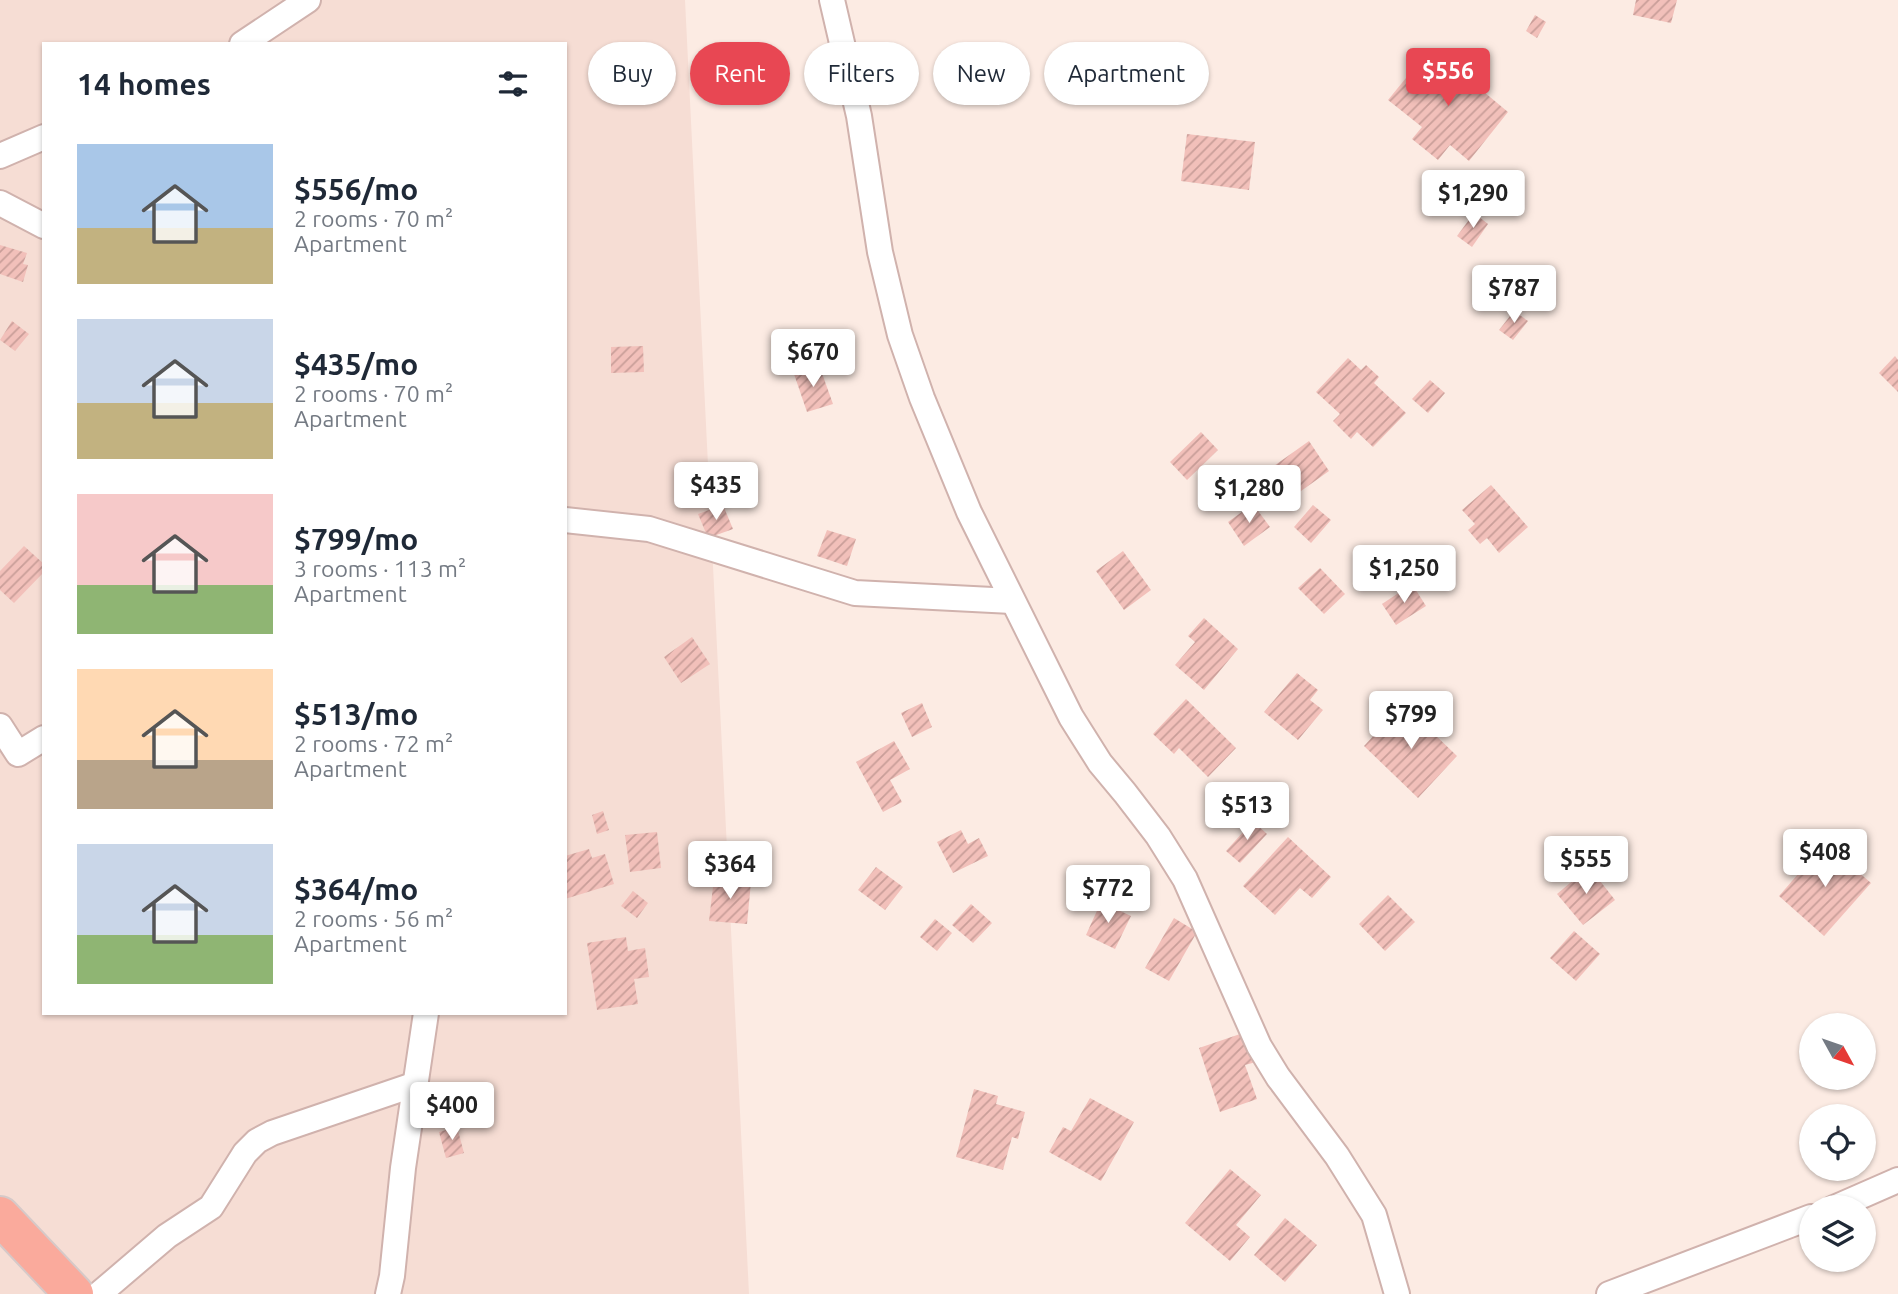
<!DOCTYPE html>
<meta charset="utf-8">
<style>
:root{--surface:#fff;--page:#f2f2f3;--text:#1f2937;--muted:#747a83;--accent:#e84753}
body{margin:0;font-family:Ubuntu,sans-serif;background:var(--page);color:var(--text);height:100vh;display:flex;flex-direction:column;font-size:26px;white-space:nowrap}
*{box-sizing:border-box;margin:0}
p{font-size:23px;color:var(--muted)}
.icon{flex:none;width:38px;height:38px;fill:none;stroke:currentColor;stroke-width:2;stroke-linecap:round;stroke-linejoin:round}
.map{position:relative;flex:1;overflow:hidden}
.drawer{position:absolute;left:42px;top:42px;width:525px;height:973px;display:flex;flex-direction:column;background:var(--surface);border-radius:0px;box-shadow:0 2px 5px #0004}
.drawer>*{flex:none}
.hud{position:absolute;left:588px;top:42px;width:665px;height:63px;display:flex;gap:14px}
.needle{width:46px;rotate:130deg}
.controls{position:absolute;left:1799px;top:1013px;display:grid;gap:14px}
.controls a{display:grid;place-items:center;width:77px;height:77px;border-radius:50%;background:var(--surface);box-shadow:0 2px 5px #0004;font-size:35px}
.price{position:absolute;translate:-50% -60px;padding:0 16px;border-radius:7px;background:#fff;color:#222;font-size:23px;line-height:46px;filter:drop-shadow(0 2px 4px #0008)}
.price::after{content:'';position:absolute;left:50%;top:42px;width:21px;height:16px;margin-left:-10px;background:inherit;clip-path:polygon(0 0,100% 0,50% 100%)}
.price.on{background:var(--accent);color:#fff}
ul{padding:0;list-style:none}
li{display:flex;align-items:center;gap:21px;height:175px;padding:0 35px}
li span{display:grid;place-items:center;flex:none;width:196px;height:140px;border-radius:0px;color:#555}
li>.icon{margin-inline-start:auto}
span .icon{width:84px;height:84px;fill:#fffc;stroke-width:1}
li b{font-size:30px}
h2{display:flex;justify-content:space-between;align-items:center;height:84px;padding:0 35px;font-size:30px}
.tag{padding:0 24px;border-radius:32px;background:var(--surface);box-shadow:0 2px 5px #0004;font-size:24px;line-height:63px}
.tag.on{background:var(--accent);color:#fff}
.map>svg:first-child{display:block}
</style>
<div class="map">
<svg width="1898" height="1294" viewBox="0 0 1898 1294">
<defs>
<pattern id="building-hatch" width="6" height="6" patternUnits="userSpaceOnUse" patternTransform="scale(1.75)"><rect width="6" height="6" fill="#f2c0ba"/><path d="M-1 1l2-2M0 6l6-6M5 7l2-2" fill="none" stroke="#c99e99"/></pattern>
</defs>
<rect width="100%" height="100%" fill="#fcebe3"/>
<path fill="#f6ddd4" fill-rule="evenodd" d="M0 0H685L749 1294H0ZM44 44H565V1013H44Z"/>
<g fill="url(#building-hatch)">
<path d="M1636 0H1677L1671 23 1633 15Z"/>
<path d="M1535 15 1546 22 1537 38 1526 31Z"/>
<path d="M1428 51 1458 75 1464 67 1488 87 1484 92 1508 112 1469 161 1450 145 1438 160 1412 139 1422 127 1388 100Z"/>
<path d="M1187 134 1255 142 1249 190 1181 181Z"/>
<path d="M1474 213 1488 224 1472 247 1457 236Z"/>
<path d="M0 245 27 253 23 264 28 265 23 282 0 274Z"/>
<path d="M1514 311 1528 321 1513 340 1499 330Z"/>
<path d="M12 321 29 334 15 351 0 340Z"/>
<path d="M643 346 644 372 611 373V347Z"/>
<path d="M1895 356 1898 360V392L1879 373Z"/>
<path d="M1348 358 1361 370 1366 365 1379 377 1374 383 1406 413 1373 447 1357 432 1351 439 1333 421 1340 414 1316 392Z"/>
<path d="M819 365 833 404 807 412 794 374Z"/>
<path d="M1430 380 1445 393 1428 413 1412 399Z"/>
<path d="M1201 432 1218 450 1187 480 1170 462Z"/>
<path d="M1309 441 1329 471 1280 506 1260 476Z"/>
<path d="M1491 485 1528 527 1499 553 1487 538 1480 544 1468 530 1475 524 1462 510Z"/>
<path d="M1253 504 1270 527 1244 546 1228 522Z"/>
<path d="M723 505 733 529 708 538 698 514Z"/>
<path d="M1313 505 1331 520 1311 543 1294 527Z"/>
<path d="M827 530 856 539 847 566 817 556Z"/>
<path d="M24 546 44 564V572L14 603 0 590V571Z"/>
<path d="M1123 551 1151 590 1124 610 1096 571Z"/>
<path d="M1320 568 1345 594 1324 614 1298 588Z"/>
<path d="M1412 584 1426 606 1396 625 1382 604Z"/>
<path d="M1204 618 1238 649 1204 690 1175 665 1195 642 1188 636Z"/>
<path d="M692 637 710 664 681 683 664 657Z"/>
<path d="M1297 673 1318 690 1310 700 1323 710 1298 740 1264 712Z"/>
<path d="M1186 699 1236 748 1208 777 1179 748 1174 754 1153 734Z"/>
<path d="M922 703 932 727 912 737 901 713Z"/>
<path d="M1403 704 1457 756 1418 798 1364 746Z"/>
<path d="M894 741 910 769 890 780 902 802 883 812 856 762Z"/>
<path d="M603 811 609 830 597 834 592 815Z"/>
<path d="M1253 821 1267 834 1240 863 1226 851Z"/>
<path d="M961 830 968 844 979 838 988 856 953 873 937 842Z"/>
<path d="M657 832 661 868 630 872 625 835Z"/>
<path d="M1288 837 1331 877 1312 898 1300 888 1275 915 1243 886Z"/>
<path d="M1825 843 1871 883 1824 936 1779 896Z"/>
<path d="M589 849 592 858 605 854 614 884 565 899V856Z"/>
<path d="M876 867 903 887 885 910 858 890Z"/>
<path d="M1589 867 1615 900 1583 925 1557 894Z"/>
<path d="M714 878 751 882 747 924 709 921Z"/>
<path d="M633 891 648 903 637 918 621 906Z"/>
<path d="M1388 895 1415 922 1385 951 1359 924Z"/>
<path d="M1101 902 1131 916 1115 949 1086 935Z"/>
<path d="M971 904 992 923 973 943 952 925Z"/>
<path d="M1174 918 1197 932 1169 981 1145 968Z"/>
<path d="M935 919 952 933 937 951 920 937Z"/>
<path d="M1574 931 1600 954 1576 981 1550 958Z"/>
<path d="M626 937 628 951 645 948 649 977 634 979 638 1004 597 1010 587 943Z"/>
<path d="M1246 1032 1256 1062 1245 1065 1257 1099 1220 1112 1199 1048Z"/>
<path d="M974 1089 998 1096 996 1104 1025 1112 1018 1139 1012 1137 1003 1170 956 1157Z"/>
<path d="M1090 1098 1134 1122 1101 1181 1049 1152 1063 1127 1071 1131Z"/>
<path d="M457 1127 464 1153 446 1158 439 1132Z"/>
<path d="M1230 1169 1261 1195 1236 1225 1250 1237 1230 1261 1185 1223Z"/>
<path d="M1285 1218 1317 1245 1285 1282 1254 1255Z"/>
</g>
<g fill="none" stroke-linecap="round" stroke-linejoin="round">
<defs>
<g id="minor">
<path d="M832 0 859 116 880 252 900 335 922 398 969 512 1071 717 1100 763 1125 793 1158 836 1185 879 1259 1046 1278 1077 1337 1156 1374 1215 1397 1294"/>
<path d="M242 44 308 0"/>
<path d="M0 156 44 137"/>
<path d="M0 203 44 226"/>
<path d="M565 520 649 529 855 593 1012 601"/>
<path d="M0 726 18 754 44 738"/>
<path d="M1834 1208 1898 1180"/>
<path d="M99 1294 167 1236 211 1207 245 1153 257 1141 272 1133 416 1084"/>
<path d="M388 1294 392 1276 403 1168 426 1013"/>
<path d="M1609 1294 1811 1217"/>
</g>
<path id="trunk" d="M0 1216 74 1294"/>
</defs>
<use href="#minor" stroke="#d0b2ad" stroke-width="28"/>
<use href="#trunk" stroke="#d6c9c8" stroke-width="42"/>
<use href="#minor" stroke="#fff" stroke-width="24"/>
<use href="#trunk" stroke="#faaa9c" stroke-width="38"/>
</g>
</svg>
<div class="controls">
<a><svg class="needle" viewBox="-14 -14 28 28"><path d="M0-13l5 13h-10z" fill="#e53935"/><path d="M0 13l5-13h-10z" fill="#747a83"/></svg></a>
<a><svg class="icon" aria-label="locate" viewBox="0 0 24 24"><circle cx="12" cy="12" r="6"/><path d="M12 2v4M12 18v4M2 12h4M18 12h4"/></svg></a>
<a><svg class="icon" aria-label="layers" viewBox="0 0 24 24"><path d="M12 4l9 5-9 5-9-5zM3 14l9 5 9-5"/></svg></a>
</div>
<b class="price on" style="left:1448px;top:108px">$556</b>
<b class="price" style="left:1473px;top:230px">$1,290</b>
<b class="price" style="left:1514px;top:325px">$787</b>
<b class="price" style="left:813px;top:389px">$670</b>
<b class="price" style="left:716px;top:522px">$435</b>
<b class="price" style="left:1249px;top:525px">$1,280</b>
<b class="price" style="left:1404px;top:605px">$1,250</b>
<b class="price" style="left:1411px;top:751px">$799</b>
<b class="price" style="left:1247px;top:842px">$513</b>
<b class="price" style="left:1825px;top:889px">$408</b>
<b class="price" style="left:1586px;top:896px">$555</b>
<b class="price" style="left:730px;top:901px">$364</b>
<b class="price" style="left:1108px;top:925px">$772</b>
<b class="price" style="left:452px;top:1142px">$400</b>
<div class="hud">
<a class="tag">Buy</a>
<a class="tag on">Rent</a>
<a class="tag">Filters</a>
<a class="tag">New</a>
<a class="tag">Apartment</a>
</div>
<section class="drawer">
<h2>14 homes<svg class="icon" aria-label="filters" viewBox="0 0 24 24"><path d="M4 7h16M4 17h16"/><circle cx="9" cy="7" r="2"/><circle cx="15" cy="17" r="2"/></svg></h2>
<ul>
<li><span style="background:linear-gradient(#a9c7e8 60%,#c2b280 0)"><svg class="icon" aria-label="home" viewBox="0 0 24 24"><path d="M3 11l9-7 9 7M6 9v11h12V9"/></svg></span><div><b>$556/mo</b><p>2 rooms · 70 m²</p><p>Apartment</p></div></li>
<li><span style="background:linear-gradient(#c9d6e8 60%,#c2b280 0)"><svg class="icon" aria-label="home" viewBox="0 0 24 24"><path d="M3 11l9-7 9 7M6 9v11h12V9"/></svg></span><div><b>$435/mo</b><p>2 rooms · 70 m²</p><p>Apartment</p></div></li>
<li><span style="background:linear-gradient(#f6c9c9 65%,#8fb573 0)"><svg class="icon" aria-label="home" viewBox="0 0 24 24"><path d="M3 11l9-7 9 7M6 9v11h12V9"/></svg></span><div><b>$799/mo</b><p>3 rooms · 113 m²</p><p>Apartment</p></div></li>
<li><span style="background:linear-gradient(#ffd9b3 65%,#b9a48a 0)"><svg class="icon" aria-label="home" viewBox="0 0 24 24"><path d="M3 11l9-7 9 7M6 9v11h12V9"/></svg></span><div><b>$513/mo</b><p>2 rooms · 72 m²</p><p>Apartment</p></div></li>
<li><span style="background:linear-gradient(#c9d6e8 65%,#8fb573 0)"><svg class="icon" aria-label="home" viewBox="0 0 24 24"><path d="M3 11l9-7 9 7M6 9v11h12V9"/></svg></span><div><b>$364/mo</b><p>2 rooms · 56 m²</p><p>Apartment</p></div></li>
</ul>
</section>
</div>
